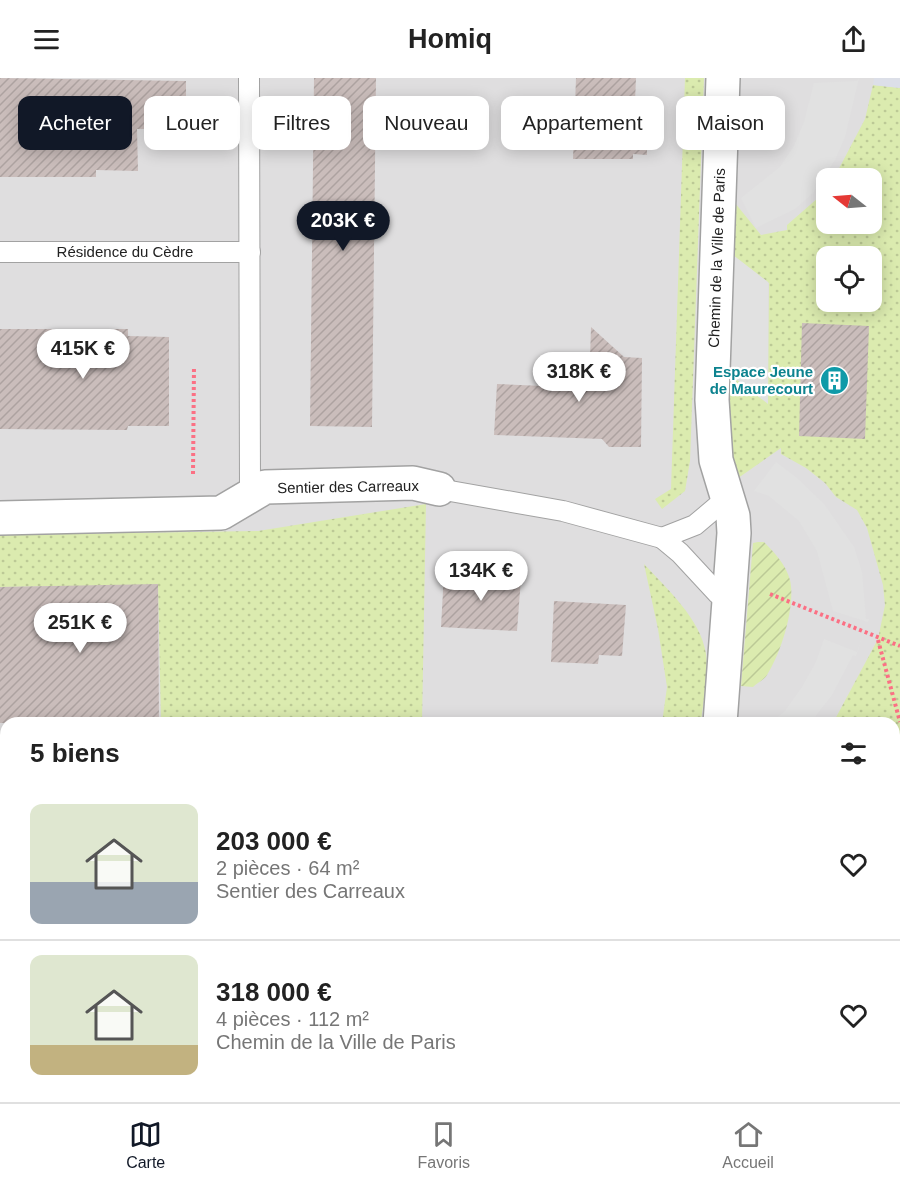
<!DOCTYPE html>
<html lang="fr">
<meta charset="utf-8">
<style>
:root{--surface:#fff;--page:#f2f2f2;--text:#222;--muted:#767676;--line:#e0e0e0;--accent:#111827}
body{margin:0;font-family:Arial,sans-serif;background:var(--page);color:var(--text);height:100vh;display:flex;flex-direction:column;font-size:22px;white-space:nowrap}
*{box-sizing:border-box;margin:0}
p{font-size:20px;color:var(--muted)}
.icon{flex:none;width:33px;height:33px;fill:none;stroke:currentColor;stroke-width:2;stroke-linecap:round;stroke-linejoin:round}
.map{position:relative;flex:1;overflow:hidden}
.panel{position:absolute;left:0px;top:639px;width:900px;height:386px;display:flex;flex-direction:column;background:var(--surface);border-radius:18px 18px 0 0;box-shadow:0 3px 15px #0003}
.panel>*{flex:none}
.banner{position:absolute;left:18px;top:18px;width:864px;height:54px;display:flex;gap:12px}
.needle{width:39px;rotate:287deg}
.fabs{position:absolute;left:816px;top:90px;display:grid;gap:12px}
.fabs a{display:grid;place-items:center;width:66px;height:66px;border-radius:12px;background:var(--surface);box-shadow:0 3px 15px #0003;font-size:30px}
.price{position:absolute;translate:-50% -51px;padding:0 14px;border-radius:21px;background:#fff;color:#222;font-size:20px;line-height:39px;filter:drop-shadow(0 2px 3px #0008)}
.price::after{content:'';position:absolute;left:50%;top:36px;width:18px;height:14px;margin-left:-9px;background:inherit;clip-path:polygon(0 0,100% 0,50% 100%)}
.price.on{background:var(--accent);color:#fff}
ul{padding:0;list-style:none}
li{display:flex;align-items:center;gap:18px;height:150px;padding:0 30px}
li+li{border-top:2px solid var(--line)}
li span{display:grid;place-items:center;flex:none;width:168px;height:120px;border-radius:12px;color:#555}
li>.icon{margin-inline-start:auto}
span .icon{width:72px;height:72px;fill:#fffc;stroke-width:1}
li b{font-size:26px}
h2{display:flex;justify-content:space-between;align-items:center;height:72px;padding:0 30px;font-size:26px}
.chip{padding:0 21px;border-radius:12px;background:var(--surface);box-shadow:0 3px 15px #0003;font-size:21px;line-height:54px}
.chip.on{background:var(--accent);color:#fff}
header{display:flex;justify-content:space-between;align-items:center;height:78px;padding:0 30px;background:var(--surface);font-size:27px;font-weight:800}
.menu{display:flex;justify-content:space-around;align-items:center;height:84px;border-top:2px solid var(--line);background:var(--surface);font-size:16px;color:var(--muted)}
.menu a{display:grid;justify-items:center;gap:3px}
.menu .on{color:var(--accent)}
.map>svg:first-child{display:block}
</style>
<header><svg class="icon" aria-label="menu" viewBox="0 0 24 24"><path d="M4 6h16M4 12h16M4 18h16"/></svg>Homiq<svg class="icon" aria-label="share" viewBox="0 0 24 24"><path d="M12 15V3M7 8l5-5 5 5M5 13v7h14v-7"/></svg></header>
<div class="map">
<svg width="900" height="1024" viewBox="0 0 900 1024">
<defs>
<pattern id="grass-dots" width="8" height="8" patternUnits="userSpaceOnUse" patternTransform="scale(1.5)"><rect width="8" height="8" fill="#dbebaf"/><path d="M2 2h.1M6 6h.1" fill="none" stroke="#bcc996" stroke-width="1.8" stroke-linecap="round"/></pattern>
<pattern id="park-dots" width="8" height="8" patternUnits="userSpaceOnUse" patternTransform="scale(1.5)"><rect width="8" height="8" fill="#cffac7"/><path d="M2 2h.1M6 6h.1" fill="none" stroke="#b1d6ab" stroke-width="1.8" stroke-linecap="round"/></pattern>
<pattern id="garden-furrows" width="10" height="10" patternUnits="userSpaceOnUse" patternTransform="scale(1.5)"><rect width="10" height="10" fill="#dbebaf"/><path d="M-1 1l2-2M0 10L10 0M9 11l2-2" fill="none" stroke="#bcc996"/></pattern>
<pattern id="building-hatch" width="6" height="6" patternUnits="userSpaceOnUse" patternTransform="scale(1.5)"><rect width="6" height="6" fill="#cabdbb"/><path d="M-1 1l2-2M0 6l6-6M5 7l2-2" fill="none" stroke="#ada2a0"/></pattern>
</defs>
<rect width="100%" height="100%" fill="#f2ece8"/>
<path fill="#dfdedf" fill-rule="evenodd" d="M0 0H900V1024H0ZM826 100H872V146H826ZM826 178H872V224H826ZM6 645H894V1018H6Z"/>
<path fill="#fff8e4" d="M894 696H900V1024H750V1018H894Z"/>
<g fill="url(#grass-dots)" fill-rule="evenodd">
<path d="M685 0H704L690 383 685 413 662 431 655 421 671 411Z"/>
<path d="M873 7 900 10V696H894V645H833L878 561 885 527 883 507 867 450 857 432 836 419 825 405 806 390 781 376V370L731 405 723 291 768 325 769 205 729 174 735 125 761 157 787 152V147L826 113V146H872V100H834L865 41ZM826 178H872V224H826Z"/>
<path d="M426 426 422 645H161L158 507 0 509V457L258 453Z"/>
<path d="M644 486C666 510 701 541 706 576 709 597 703 623 701 645H662L667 609 658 551Z"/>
<rect x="750" y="1019" width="27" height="5"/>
</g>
<rect fill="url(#park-dots)" x="777" y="1019" width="51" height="5"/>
<path fill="url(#garden-furrows)" d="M758 464H764C775 475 786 487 790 502 796 528 781 575 767 597 764 602 757 605 753 609L741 608 753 465Z"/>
<g fill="#e1e1e1">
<path d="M859 0 845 59 835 82 813 115 795 131 756 150 741 120 780 89 794 68 804 44 814 5 857 3Z"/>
<path d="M729 174 768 204V326L723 291Z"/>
<path d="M776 384 797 400 824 426 854 469 862 494 866 541H869L856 578 853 577 832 617 810 645H771L785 633 802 609 816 584 824 561 857 574 868 544 833 533 817 473 799 443 769 418 754 413Z"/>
<path d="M656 1019H684L683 1024H656Z"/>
</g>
<path fill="#dcdfe8" d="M874 0H900V10L873 7Z"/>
<g fill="url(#building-hatch)">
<path d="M0 0 186 3V51H137L138 93 96 92V99H0Z"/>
<path d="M314 0H376L372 349 310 348Z"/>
<path d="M576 0H636L635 24H646L647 77 633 76V81H573Z"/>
<path d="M802 245 869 248 865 361 799 358Z"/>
<path d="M591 249 624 279 642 280 641 369H609L602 361 494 357 497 306 589 310Z"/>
<path d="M0 251H128V258L169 259V348H128L127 352 0 351Z"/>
<path d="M444 495 521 500 517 553 441 549Z"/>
<path d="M158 506 159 645H0V509Z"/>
<path d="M554 523 626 527 622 578 599 577 598 586 551 584Z"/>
</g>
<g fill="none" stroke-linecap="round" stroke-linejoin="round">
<defs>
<g id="lane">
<path d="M0 174H250"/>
<path d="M439 411 563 433 662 460"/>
<path d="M246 419 250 408 249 0"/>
<path d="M727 420 695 447 662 460 680 475 718 516 730 518"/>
</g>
<g id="street">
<path d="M0 440 221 435 265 409 413 405 439 411"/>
<path d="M720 645 734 455 733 438 716 382 712 322 723 0"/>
<path d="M0 975H6"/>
<path d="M48 1018V1024"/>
<path d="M707 1024 708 1018"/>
</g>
</defs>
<use href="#lane" stroke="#a2a2a2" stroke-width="22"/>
<use href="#street" stroke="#a2a2a2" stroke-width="36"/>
<g stroke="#fb7084" stroke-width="4" stroke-dasharray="3 3" stroke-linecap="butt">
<path d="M193 396 194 288"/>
<path d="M770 516 900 568"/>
<path d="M878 562 900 644"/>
</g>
<use href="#lane" stroke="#fff" stroke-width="20"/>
<use href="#street" stroke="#fff" stroke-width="33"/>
</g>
<defs>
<symbol id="building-disc" viewBox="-11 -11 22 22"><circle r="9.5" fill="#0f9aa8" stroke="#fff"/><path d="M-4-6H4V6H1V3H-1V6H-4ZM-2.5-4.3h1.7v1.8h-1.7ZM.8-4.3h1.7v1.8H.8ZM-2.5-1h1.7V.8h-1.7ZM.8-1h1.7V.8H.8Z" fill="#fff"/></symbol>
</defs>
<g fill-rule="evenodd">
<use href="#building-disc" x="818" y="286" width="33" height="33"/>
</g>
<g text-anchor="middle" stroke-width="4.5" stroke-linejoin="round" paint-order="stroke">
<g font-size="15" fill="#212121" stroke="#fff">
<text x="125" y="179">Résidence du Cèdre</text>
<text transform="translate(717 180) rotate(-88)" y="5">Chemin de la Ville de Paris</text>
<text transform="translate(348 409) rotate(-1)" y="5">Sentier des Carreaux</text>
</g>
<g font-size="15" font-weight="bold" fill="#0d838f" stroke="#fff" text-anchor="end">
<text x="813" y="299">Espace Jeune<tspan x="813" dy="17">de Maurecourt</tspan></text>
</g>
</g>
</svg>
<div class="fabs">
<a><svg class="needle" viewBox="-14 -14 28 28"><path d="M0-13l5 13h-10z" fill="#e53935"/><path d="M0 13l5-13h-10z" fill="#767676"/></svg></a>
<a><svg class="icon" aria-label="locate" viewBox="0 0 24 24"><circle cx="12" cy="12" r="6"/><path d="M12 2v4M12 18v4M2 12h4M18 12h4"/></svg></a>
</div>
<b class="price on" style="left:343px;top:174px">203K €</b>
<b class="price" style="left:83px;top:302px">415K €</b>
<b class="price" style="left:579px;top:325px">318K €</b>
<b class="price" style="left:481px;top:524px">134K €</b>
<b class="price" style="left:80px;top:576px">251K €</b>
<div class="banner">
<a class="chip on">Acheter</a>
<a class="chip">Louer</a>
<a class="chip">Filtres</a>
<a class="chip">Nouveau</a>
<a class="chip">Appartement</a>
<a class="chip">Maison</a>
</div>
<section class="panel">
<h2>5 biens<svg class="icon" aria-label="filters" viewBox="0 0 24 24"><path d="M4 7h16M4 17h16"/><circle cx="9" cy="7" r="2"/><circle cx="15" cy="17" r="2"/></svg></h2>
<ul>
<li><span style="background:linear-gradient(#dfe7d0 65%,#9aa5b1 0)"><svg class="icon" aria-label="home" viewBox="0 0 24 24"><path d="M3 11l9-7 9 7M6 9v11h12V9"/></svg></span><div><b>203 000 €</b><p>2 pièces · 64 m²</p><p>Sentier des Carreaux</p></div><svg class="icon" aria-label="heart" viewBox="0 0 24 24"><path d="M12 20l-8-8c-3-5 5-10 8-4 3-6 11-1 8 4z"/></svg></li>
<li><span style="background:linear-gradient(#dfe7d0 75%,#c2b280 0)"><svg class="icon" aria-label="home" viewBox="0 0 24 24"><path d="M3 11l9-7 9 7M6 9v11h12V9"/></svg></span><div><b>318 000 €</b><p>4 pièces · 112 m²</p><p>Chemin de la Ville de Paris</p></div><svg class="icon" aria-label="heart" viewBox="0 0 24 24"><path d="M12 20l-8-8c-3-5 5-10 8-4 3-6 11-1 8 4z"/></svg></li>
</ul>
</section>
</div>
<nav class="menu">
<a class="on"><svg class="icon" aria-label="map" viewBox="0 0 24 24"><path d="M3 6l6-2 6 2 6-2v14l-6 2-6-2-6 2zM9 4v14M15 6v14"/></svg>Carte</a>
<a><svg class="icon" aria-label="saved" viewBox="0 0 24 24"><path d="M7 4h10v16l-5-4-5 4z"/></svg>Favoris</a>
<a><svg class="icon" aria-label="home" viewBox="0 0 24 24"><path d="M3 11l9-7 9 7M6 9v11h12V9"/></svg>Accueil</a>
</nav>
